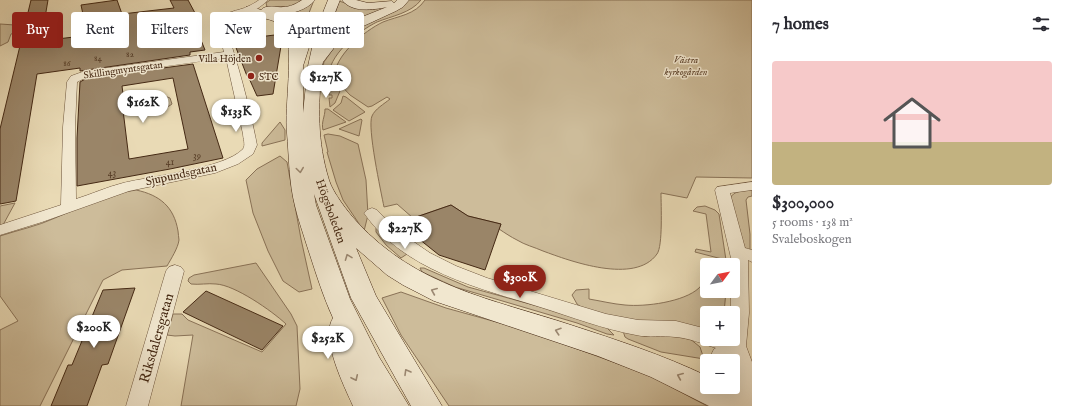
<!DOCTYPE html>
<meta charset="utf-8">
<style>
:root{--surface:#fff;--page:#f2f2f3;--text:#2b2b33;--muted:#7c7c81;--line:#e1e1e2;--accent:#8f2418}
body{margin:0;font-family:"IM FELL English",serif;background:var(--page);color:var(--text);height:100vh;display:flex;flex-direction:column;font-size:15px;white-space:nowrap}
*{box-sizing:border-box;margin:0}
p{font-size:13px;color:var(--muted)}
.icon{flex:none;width:22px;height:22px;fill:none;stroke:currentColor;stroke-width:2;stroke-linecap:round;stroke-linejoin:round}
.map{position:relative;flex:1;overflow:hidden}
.side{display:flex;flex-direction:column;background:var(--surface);width:320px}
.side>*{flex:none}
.guide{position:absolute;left:12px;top:12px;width:380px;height:36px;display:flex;gap:8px}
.needle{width:26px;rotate:58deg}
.tools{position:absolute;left:700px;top:258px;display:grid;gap:8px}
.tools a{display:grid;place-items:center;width:40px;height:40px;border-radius:4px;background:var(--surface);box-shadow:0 4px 16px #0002;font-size:20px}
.price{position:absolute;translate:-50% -34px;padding:0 9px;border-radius:14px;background:#fff;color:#222;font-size:13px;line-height:26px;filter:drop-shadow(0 1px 2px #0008)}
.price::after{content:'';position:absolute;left:50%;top:24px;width:12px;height:9px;margin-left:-6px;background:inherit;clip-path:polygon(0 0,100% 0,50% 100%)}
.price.selected{background:var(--accent);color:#fff}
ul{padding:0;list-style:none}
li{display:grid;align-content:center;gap:8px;height:212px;padding:0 20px}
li+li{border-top:1px solid var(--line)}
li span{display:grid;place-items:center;height:124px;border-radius:4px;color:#555}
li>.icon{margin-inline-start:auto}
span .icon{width:72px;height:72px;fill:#fffc;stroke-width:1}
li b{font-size:17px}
h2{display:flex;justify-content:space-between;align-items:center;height:48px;padding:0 20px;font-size:17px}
.tag{padding:0 14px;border-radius:4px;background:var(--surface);box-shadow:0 4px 16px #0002;font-size:14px;line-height:36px}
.tag.selected{background:var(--accent);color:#fff}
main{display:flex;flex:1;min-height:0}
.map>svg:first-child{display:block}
</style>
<main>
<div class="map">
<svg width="752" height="406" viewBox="0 0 752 406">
<rect width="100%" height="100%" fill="#e9dab5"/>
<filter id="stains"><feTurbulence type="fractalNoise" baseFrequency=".005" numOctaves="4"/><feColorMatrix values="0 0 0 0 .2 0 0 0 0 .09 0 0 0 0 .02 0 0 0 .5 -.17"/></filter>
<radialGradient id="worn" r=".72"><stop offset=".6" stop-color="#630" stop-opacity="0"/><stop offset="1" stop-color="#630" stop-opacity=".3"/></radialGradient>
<g fill="#cdbc9a" stroke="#897257">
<path d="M270 0H304L290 7H267L266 3Z"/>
<path d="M314 0 300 36 297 35C296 22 290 19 278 15Z"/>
<path d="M407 0H421C411 13 392 16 377 22 357 32 328 55 328 79L324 82 321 73 324 62 345 32Z"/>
<path d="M425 0H752V178L696 177 687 198 661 193C661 205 663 246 657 254 635 285 570 261 543 251 534 247 525 245 517 240 511 237 505 233 499 229L501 224 468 216 451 205 413 218 397 204 384 207C381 192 367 127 372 116 375 109 384 104 390 99L387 97 372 106 368 107 350 95 334 78C334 56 364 31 383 22 398 16 415 15 425 0Z"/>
<path d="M339 1 357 7 394 4 389 7C365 17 347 22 327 39Z"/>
<path d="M0 24 15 25 16 29 14 33 11 34 8 42 0 46Z"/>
<path d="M333 86 340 91 335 103 330 107 329 98H332V95H329V87Z"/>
<path d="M153 95H162L170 98 172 104C162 112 146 110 137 103V100L142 97Z"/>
<path d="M343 96 346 97 365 112 349 121 333 110 341 103Z"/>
<path d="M325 109H328L346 122 323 130C321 122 325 117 325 109Z"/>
<path d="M361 119 362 120 359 136 339 129Z"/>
<path d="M280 122 285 130V140L262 146V143Z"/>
<path d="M328 134 340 136 358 144 366 180 368 215 364 231 343 200 336 182 327 152H328L324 135Z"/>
<path d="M280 156 287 162 301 239 312 289 299 292 283 281 268 251 253 213 246 180 257 169Z"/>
<path d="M136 190C160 195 174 207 178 231 178 234 179 237 179 240 178 248 171 259 167 266L122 270 103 280 40 406H0V330L18 321 0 296V236C18 230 38 226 55 218 81 207 108 194 136 190Z"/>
<path d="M752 190V196L748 197 746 200 750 234V250L749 251 743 247 730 199C733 190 744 191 752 190Z"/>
<path d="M15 203 3 225 0 226V206Z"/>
<path d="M705 206 715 210 719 214 726 260 695 252 696 249 711 252 706 214 693 211 697 207Z"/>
<path d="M376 227 391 242 407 254 401 258 386 245 376 232Z"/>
<path d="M256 263 291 314 297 326 300 389 296 406H181L193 335 175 336 167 335 173 314H182L188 320 262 352 286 324C272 311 235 285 216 284 208 283 199 285 191 284L188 281 189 278 194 275Z"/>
<path d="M420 268H424L468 287 603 324 614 335 607 334 577 323 455 287 422 272Z"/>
<path d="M707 275V291H726L724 313H707V330L627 321 581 307 577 304 572 295 576 290 589 289V299C601 301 613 304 625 305 645 307 684 302 699 288 703 284 705 280 707 275Z"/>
<path d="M401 292 446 308 525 330 649 375 707 406H449L401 335 382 298Z"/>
<path d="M623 331 689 338 700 347 704 359 661 352 628 339 625 337Z"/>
</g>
<g fill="#9a8568" stroke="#452914" fill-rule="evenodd">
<path d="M31 0H48L41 41 82 36 81 20 84 19 81 5 117 0 122 14 174 8 170 0H188L195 13H190L205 50 190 52V55L80 71V68L37 74 16 201 0 204V129Z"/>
<path d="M283 34 273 94 257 96 248 76H247L233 40Z"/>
<path d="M193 64 223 158 170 169 77 186V138L80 82 87 78ZM173 78 188 149 129 159 123 110H125L122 86Z"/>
<path d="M451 205 468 216 501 224 485 270 439 255 399 223Z"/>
<path d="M135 288 108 364 102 365 87 406H51L68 365H72L103 290Z"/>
<path d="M206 291 283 326 262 350 183 312Z"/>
</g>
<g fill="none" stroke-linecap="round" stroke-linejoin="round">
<defs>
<g id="street">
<path d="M259 0H268C264 4 258 9 252 11 243 15 229 14 225 25 238 64 249 104 257 145L253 154 238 164 215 173 129 191 42 222 0 235V225L61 205 63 127 67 82 71 76 85 71 224 52 217 25C222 11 235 12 247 7 251 5 255 3 259 0ZM226 58 243 134C243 138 246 145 243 149 224 169 151 176 123 183 107 187 92 194 76 199L75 127 77 82 87 77Z"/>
<path d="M752 182V190L730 193 745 248 752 250V262L748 260 749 313 746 346 752 362V406H732L736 377 733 367V361L731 359 728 361H708L714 349 716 348C703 344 689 338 675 337 662 335 649 338 636 335 603 329 572 317 540 307 478 288 403 270 364 213L367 210 372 208 377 210 395 229 430 253 456 266 487 278 606 314 638 320 676 321 707 329V339H733V313H731V291H733V265H731V258L715 190 717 187Z"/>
<path d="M175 265 181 267 184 271 148 406H126L166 271 169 267Z"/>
</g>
<path id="secondary" d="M302 0H315C307 10 291 14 279 15L293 23 300 37 309 13H317L319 16 303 66V113L308 66 316 30 328 0H340L328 30 327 38 336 29 342 25 387 7C373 10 352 13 342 0H356L368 3 392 1 394 3 397 0H409L403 7 396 11 344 35 323 62 322 66C318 106 317 141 329 180 333 193 348 212 357 222 417 287 492 299 571 325 617 340 663 355 707 376V387C724 387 746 386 752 406H709L651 377 598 356 434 301 403 285 387 275 356 248 376 296 442 406H411L351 298 314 194 316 205 350 299 379 357 409 406H353C344 386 320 338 333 318 322 294 315 270 307 246 303 233 298 219 295 206 289 183 289 156 287 133 284 108 295 47 284 29 275 15 253 21 244 9L246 7 250 6 261 10C266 4 276 8 283 7 290 7 296 4 302 0Z"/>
</defs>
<use href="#street" stroke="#6e553c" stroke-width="1"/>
<use href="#secondary" stroke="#452914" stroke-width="1"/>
<use href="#street" fill="#f1e7cf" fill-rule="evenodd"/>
<use href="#secondary" fill="#f1e7cf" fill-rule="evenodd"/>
</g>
<defs><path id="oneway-chevron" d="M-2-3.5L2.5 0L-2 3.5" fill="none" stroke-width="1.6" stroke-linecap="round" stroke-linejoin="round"/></defs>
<g stroke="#9b8872">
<use href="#oneway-chevron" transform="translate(300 170) rotate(82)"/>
<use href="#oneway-chevron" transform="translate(348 257) rotate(-111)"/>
<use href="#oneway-chevron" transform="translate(434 291) rotate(-157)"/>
<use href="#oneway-chevron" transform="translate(558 331) rotate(-162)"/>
<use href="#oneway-chevron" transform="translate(407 372) rotate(-120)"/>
<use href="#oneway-chevron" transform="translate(680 376) rotate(-157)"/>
<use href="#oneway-chevron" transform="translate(355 378) rotate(65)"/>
</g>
<g fill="#8f2418" stroke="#f1e7cf" stroke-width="1.5">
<circle cx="259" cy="58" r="4"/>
<circle cx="251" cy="76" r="4"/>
</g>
<g text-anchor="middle" stroke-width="3" stroke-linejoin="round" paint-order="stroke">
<g font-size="9" fill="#5a4029">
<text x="130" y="57">82</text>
<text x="98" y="61">84</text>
<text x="67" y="66">86</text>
</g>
<g font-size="10" fill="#452914" stroke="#f1e7cf" text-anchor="end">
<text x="251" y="62">Villa Höjden</text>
<text x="259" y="80" text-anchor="start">STC</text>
</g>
<g font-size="10" font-style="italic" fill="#60462f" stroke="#f1e7cf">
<text x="686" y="63">Västra<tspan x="686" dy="12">kyrkogården</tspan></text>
</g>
<g font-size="10" fill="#452914" stroke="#f1e7cf">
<text transform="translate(123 69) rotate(-8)" y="4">Skillingmyntsgatan</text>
</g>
<g font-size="10" fill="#5a4029">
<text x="197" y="159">39</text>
<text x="170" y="165">41</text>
<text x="112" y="176">43</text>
</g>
<g font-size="12" fill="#452914" stroke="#f1e7cf">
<text transform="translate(181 174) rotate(-12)" y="4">Sjupundsgatan</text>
<text transform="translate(331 211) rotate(70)" y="4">Högsboleden</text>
</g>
<g font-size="14" fill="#452914" stroke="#f1e7cf">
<text transform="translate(156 338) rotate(-74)" y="5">Riksdalersgatan</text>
</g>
</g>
<rect width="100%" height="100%" filter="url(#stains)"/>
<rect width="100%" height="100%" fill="url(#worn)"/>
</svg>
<div class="tools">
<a><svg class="needle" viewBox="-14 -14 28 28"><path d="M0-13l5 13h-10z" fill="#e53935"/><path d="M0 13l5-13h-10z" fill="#7c7c81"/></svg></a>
<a>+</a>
<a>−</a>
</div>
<b class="price" style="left:326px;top:99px">$127K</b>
<b class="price" style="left:143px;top:124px">$162K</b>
<b class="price" style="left:236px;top:133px">$133K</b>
<b class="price" style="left:405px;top:250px">$227K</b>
<b class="price selected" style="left:520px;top:299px">$300K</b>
<b class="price" style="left:94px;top:349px">$200K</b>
<b class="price" style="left:328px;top:360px">$252K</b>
<div class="guide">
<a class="tag selected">Buy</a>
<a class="tag">Rent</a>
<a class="tag">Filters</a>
<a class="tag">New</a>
<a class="tag">Apartment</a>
</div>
</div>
<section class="side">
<h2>7 homes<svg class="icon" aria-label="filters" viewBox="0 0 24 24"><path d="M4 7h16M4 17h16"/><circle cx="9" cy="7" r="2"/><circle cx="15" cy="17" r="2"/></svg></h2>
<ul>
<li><span style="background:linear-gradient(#f6c9c9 65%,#c2b280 0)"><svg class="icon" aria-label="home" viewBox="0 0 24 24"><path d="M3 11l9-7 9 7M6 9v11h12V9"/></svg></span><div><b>$300,000</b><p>5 rooms · 138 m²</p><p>Svaleboskogen</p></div></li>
</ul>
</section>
</main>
